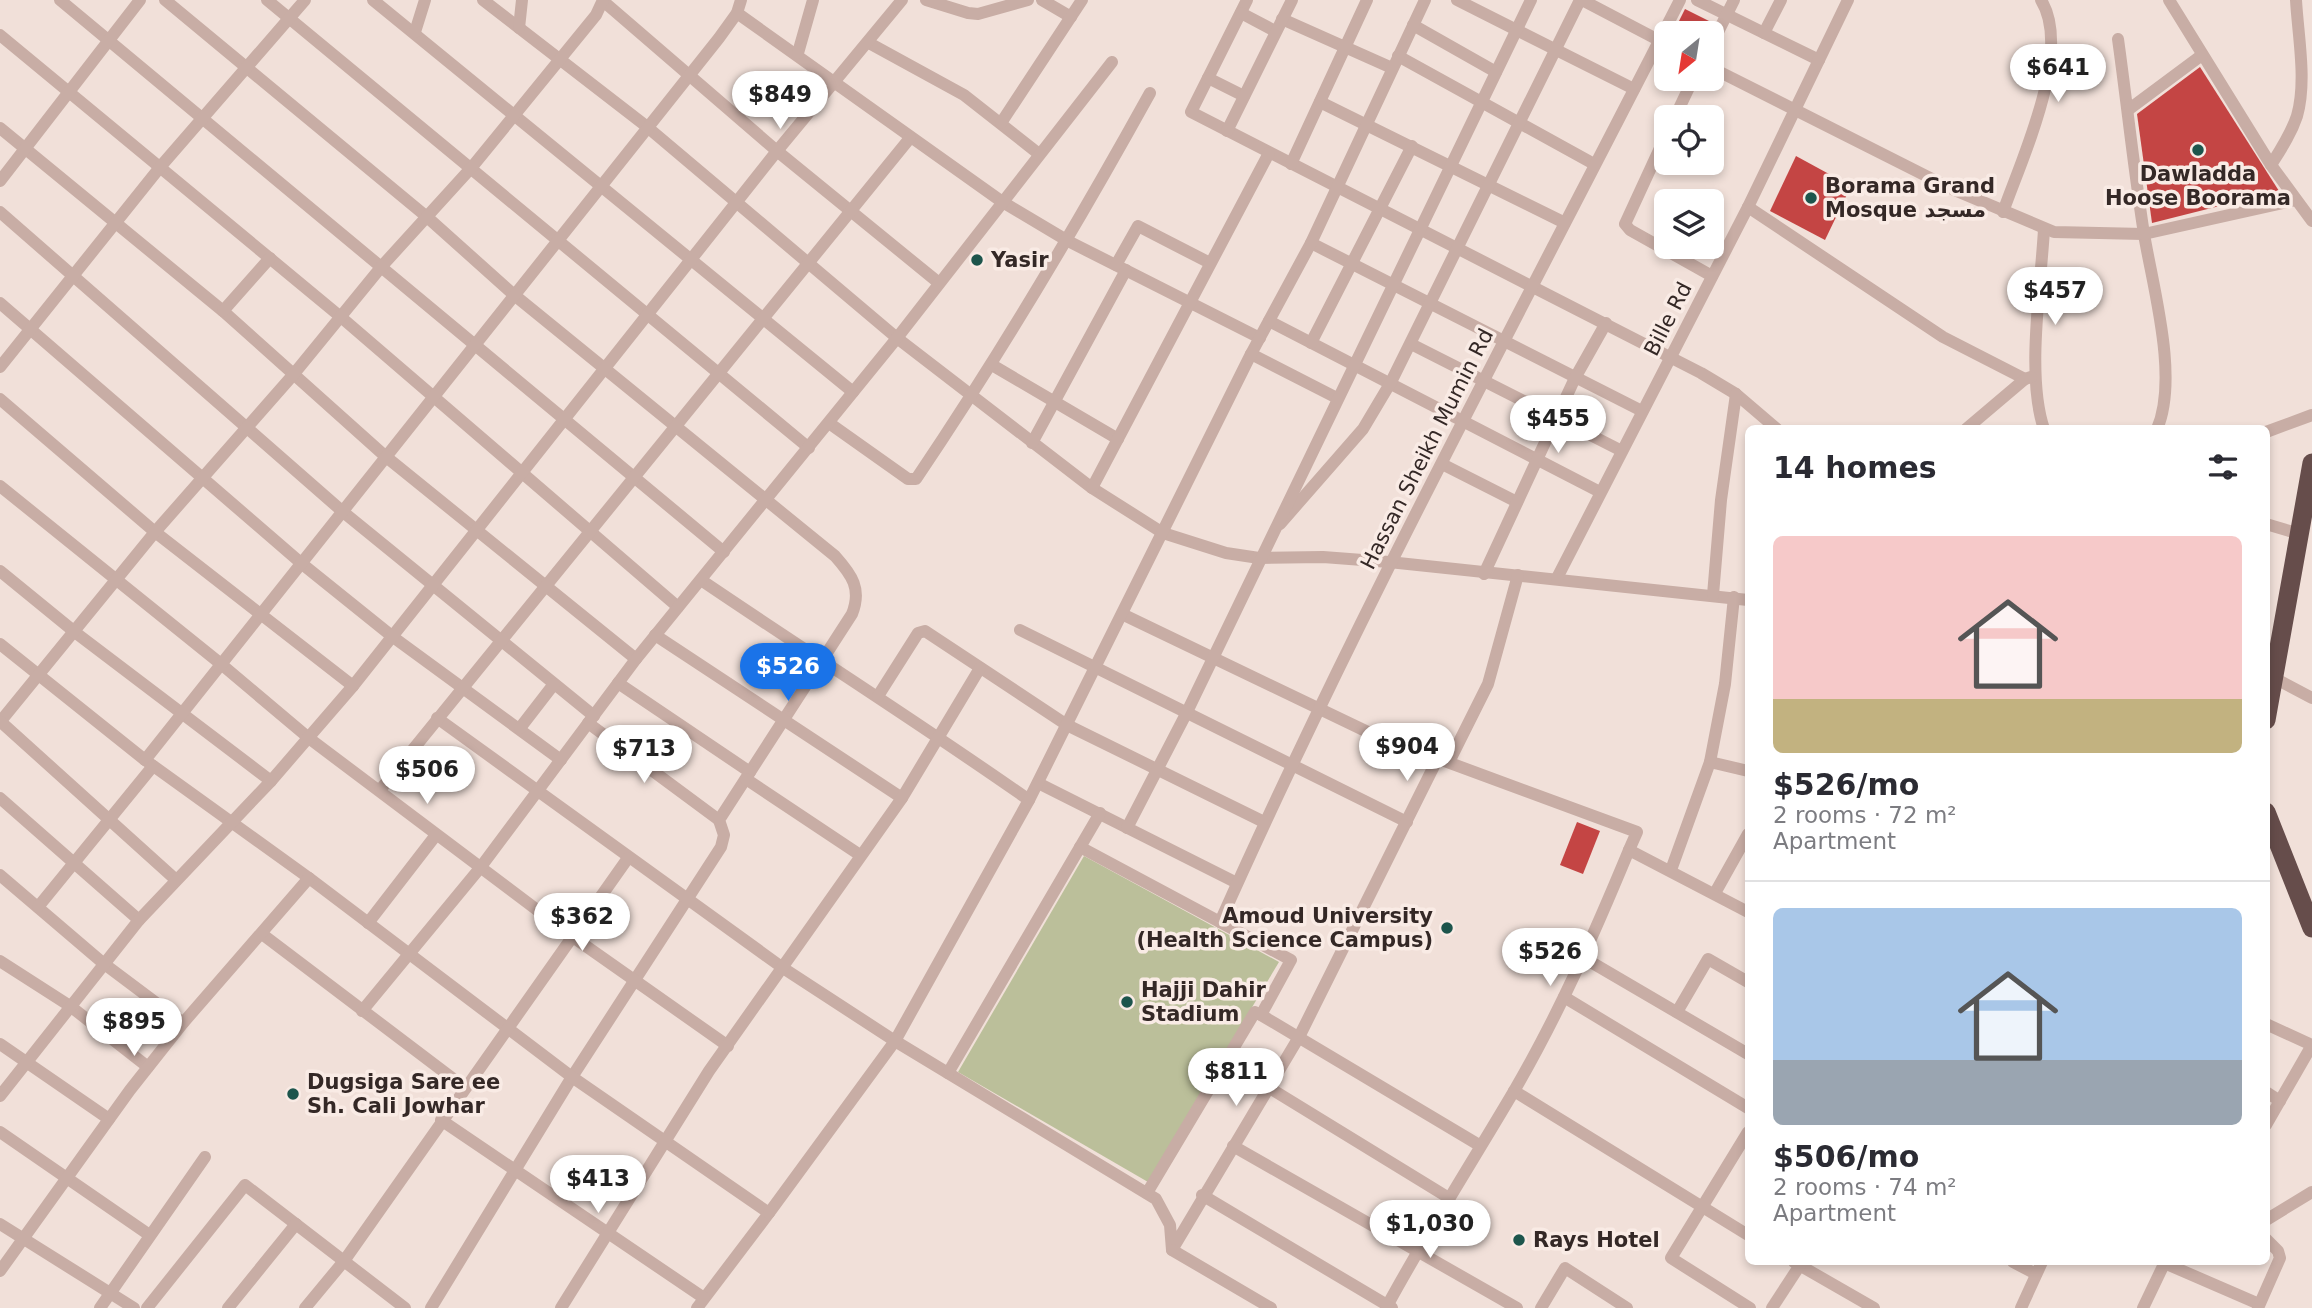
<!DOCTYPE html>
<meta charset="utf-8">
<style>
:root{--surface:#fff;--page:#f2f2f3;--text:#2b2b33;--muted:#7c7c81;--line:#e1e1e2;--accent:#1a73e8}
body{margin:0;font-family:"DejaVu Sans",Cairo,sans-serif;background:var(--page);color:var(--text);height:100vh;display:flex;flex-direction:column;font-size:26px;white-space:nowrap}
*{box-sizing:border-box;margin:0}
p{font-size:23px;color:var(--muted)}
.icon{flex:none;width:38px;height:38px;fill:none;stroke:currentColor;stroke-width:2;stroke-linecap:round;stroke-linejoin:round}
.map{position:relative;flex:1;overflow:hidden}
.details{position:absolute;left:1745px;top:425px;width:525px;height:840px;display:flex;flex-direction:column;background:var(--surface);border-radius:10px;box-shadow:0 4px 10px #0003}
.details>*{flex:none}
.needle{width:46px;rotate:210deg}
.controls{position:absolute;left:1654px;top:21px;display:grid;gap:14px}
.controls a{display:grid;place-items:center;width:70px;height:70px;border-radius:10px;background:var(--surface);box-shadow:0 4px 10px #0003;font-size:35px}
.price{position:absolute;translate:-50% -60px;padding:0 16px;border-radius:24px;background:#fff;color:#222;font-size:23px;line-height:46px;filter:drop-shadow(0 2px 4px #0008)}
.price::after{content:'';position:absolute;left:50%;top:42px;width:21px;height:16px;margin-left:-10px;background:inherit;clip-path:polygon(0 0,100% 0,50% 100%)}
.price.selected{background:var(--accent);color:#fff}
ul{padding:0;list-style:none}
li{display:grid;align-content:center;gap:14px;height:371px;padding:0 28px}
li+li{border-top:2px solid var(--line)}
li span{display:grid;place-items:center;height:217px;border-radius:10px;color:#555}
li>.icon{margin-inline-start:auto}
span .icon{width:126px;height:126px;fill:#fffc;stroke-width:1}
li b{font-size:30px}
h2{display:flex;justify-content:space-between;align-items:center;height:84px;padding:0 28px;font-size:30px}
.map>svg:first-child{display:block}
</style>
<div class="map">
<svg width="2312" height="1308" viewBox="0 0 2312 1308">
<rect width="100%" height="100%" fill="#f1e0d9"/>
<path fill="#bbbf9a" d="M1084 856 1279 962 1148 1182 958 1072Z"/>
<g fill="#c44544">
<path d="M1685 9 1709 21 1703 33H1673Z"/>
<path d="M2200 67 2279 191 2152 223 2137 114Z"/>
<path d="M1796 156 1851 186 1825 240 1770 211Z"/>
<path d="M1577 822 1600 831 1583 874 1560 865Z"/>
</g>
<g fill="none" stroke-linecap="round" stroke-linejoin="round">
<g stroke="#c8ada5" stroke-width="12">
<path d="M60 0 724 552"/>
<path d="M165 0 427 217 513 294 835 556C852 575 862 589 852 614L719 820 724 835 721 847 572 1077 431 1308"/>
<path d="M267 0 809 448"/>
<path d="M373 0 853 392"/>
<path d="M483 0 646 126 897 338 1092 488 1163 533 1226 553 1259 558 1323 557 1389 562 1748 600"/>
<path d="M926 0 968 13 978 14 1028 0"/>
<path d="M1042 0 1071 17"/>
<path d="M1247 0 1191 112 1701 373 1736 394 1777 429"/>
<path d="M1457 0 1634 89"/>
<path d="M1582 0 1666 44"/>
<path d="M1697 0 1819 60"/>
<path d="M2169 0 2271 165 2312 221"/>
<path d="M603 1 777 151 939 283"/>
<path d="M737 13 1001 201 1068 241 1260 338"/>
<path d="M1241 13 1275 31"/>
<path d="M1282 19 1392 68"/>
<path d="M1413 25 1496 72"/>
<path d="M519 28 522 0"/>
<path d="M415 32 425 0"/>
<path d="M1764 33 1781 0"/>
<path d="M0 35 342 318 678 607"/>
<path d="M2118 39C2127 104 2134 170 2144 234 2153 288 2179 378 2157 429"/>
<path d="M869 43 964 95 1039 154"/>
<path d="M1712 44 1734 0"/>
<path d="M798 53 813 0"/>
<path d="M1398 56 1594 164"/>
<path d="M1712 68 1952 189 2054 232 2144 234 2296 200"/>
<path d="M1208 78 1244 96"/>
<path d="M1320 102 1563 222"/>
<path d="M2128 110 2202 55"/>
<path d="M1675 117 1693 79"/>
<path d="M1001 123 1082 0"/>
<path d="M0 128 223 311 385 456 636 659"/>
<path d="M1227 131 1292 0"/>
<path d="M1666 135 1625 224 1630 230 1712 276"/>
<path d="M1291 164 1367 0"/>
<path d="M2271 165C2281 149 2291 134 2297 116 2307 81 2298 36 2296 0"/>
<path d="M0 181 140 0"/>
<path d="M1748 207 1943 337 2025 379"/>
<path d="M0 212 342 511 594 716"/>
<path d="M2003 212C2021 160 2073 51 2041 0"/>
<path d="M2044 229C2041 286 2026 376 2044 429"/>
<path d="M1311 243 1642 411"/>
<path d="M1116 265 1138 226 1210 263"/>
<path d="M0 303 301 563 393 637 561 760"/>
<path d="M223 311 270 258"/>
<path d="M1269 321 1600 492"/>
<path d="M1311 343 1412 146"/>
<path d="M1411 344 1620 450"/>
<path d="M1251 354 1337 398"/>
<path d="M992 365 1118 439"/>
<path d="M0 367 161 166 305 0"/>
<path d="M0 399 155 532 353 686"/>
<path d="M829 423 908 479H916C1001 353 1077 225 1150 93"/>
<path d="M1966 429 2025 379 2031 377"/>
<path d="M2266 432 2312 415"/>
<path d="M1032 443 1126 270"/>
<path d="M1442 464 1517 502"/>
<path d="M0 486 221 664 310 739 573 937 728 1046"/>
<path d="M1092 488 1269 153"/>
<path d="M1280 524 1363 429 1391 382 1580 0"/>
<path d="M2266 524 2300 534"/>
<path d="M0 571 76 633 271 781"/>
<path d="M1484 574 1575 378 1606 323"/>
<path d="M1557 578 1748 207 1848 0"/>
<path d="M701 580C810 654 921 724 1029 800"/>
<path d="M1713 595 1721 500 1736 394"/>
<path d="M1124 615 1374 735 1637 832 1629 850"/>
<path d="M1020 630 1407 822"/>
<path d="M655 635 902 798"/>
<path d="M0 644 145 760 309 878 572 1077 769 1213 697 1308"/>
<path d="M2276 679 2312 698"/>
<path d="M618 683 750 772"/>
<path d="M878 696 918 633 925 631 1067 725 1264 822"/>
<path d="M437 718 783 968 895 1041 1156 1199 1170 1225 1172 1250 1299 1037 1438 758"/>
<path d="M0 722 155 532 293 375 382 266 472 167 596 15 603 0"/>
<path d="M1 722 175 879"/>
<path d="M588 723 719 820"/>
<path d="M520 728 554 684"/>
<path d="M145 760 719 38 737 13 741 0"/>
<path d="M1449 762 1488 684 1518 575"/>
<path d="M1710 762 1748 771"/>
<path d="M746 779 860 855"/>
<path d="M1038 783 1237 883"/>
<path d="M380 790 910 138"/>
<path d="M0 798 139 920"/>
<path d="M1127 828 1187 712 1531 0"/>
<path d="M1080 847 1291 960 1261 1015 1479 1145"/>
<path d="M1671 870 1710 762 1725 684 1734 597"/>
<path d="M0 875 103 963 183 1023"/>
<path d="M1715 893 1748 834"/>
<path d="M38 907 153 766"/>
<path d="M1220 922C1360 608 1524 306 1680 0"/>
<path d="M368 923 436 835"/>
<path d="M262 934 464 1087"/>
<path d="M1584 958 1748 1054"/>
<path d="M0 961 70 1006 148 1067"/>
<path d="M1564 997 1748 1108"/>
<path d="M362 1011 480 868 636 659 897 338 1112 62"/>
<path d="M1677 1012 1708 959 1748 982"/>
<path d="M2266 1024 2312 1045"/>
<path d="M0 1044 109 1119"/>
<path d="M948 1073 1100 813"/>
<path d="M1268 1087 1449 1198"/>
<path d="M1514 1091 1748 1235"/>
<path d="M2266 1092 2280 1101"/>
<path d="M0 1096 139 920 271 781 353 686 777 151 902 0"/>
<path d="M441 1120 704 1298"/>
<path d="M2266 1125 2312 1045"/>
<path d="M0 1132 148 1234"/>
<path d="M1748 1132 1671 1258 1750 1308"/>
<path d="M1233 1146 1517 1308"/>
<path d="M1147 1193 1255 1012 1261 1015"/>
<path d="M1202 1195 1392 1308"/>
<path d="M769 1213 895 1041 1029 800 1251 354 1311 243 1425 0"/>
<path d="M2266 1220 2312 1192"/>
<path d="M0 1224 134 1308"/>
<path d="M1172 1250 1271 1308"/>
<path d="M1794 1262 1874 1308"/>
<path d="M2013 1262 2036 1274"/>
<path d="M2162 1262 2259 1304"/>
<path d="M0 1271 130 1090 183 1023 309 878"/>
<path d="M100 1308 205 1157"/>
<path d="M147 1308 245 1185 405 1308"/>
<path d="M228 1308 296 1224"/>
<path d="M305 1308 344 1261 628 858"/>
<path d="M561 1308 709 1071 902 798 980 668"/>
<path d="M1386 1308C1426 1234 1471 1164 1514 1091 1559 1014 1595 932 1629 850L1748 912"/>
<path d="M1541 1308 1565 1268 1627 1308"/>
<path d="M1772 1308 1802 1262"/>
<path d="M2021 1308 2042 1262"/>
<path d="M2143 1308 2165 1262"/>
<path d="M2258 1308 2280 1258 2278 1251 2266 1239"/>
</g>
<g stroke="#664d4b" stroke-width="19">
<path d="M2266 720 2312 463"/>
<path d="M2266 812 2312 928"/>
</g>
</g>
<g fill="#1d554c" stroke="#f9ebe5" stroke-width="2.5">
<circle cx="2198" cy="150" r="7"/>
<circle cx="1811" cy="198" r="7"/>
<circle cx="977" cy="260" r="7"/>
<circle cx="1447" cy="928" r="7"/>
<circle cx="1127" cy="1002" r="7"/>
<circle cx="293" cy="1094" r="7"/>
<circle cx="1519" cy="1240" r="7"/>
</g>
<g text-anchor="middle" stroke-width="7" stroke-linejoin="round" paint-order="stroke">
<g font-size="21" font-weight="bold" fill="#342826" stroke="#f9ebe5" text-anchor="start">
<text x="2198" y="181" text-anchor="middle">Dawladda<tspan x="2198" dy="24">Hoose Boorama</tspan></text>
<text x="1825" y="193">Borama Grand<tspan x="1825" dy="24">Mosque مسجد</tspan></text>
<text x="991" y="267">Yasir</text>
<text x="1433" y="923" text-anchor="end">Amoud University<tspan x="1433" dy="24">(Health Science Campus)</tspan></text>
<text x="1141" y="997">Hajji Dahir<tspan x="1141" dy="24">Stadium</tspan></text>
<text x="307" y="1089">Dugsiga Sare ee<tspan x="307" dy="24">Sh. Cali Jowhar</tspan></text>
<text x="1533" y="1247">Rays Hotel</text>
</g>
<g font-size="21" fill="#342826" stroke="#f9ebe5">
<text transform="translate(1668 319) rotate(-63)" y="7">Bille Rd</text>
<text transform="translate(1427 449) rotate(-63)" y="7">Hassan Sheikh Mumin Rd</text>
</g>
</g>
</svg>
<div class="controls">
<a><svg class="needle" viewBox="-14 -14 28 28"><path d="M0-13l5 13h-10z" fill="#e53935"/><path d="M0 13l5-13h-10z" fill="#7c7c81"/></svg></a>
<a><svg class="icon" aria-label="locate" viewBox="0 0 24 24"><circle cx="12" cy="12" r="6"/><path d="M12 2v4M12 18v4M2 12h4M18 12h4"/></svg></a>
<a><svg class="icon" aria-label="layers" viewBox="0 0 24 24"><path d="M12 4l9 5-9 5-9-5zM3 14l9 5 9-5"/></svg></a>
</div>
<b class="price" style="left:2058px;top:104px">$641</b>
<b class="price" style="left:780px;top:131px">$849</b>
<b class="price" style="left:2055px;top:327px">$457</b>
<b class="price" style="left:1558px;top:455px">$455</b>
<b class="price selected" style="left:788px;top:703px">$526</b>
<b class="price" style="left:1407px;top:783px">$904</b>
<b class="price" style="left:644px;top:785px">$713</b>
<b class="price" style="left:427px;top:806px">$506</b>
<b class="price" style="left:582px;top:953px">$362</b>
<b class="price" style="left:1550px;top:988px">$526</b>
<b class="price" style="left:134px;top:1058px">$895</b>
<b class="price" style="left:1236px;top:1108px">$811</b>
<b class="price" style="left:598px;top:1215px">$413</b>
<b class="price" style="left:1430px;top:1260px">$1,030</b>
<section class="details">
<h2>14 homes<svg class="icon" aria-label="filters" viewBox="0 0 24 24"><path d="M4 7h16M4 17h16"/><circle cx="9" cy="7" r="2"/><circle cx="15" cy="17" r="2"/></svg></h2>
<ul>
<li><span style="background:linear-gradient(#f6c9c9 75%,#c2b280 0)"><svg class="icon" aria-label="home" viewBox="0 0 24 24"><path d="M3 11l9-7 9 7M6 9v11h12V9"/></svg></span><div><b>$526/mo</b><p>2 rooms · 72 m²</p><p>Apartment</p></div></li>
<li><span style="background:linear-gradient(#a9c7e8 70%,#9aa5b1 0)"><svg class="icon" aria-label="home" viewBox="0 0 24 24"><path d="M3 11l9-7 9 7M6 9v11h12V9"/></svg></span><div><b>$506/mo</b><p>2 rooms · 74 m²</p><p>Apartment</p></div></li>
</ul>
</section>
</div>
